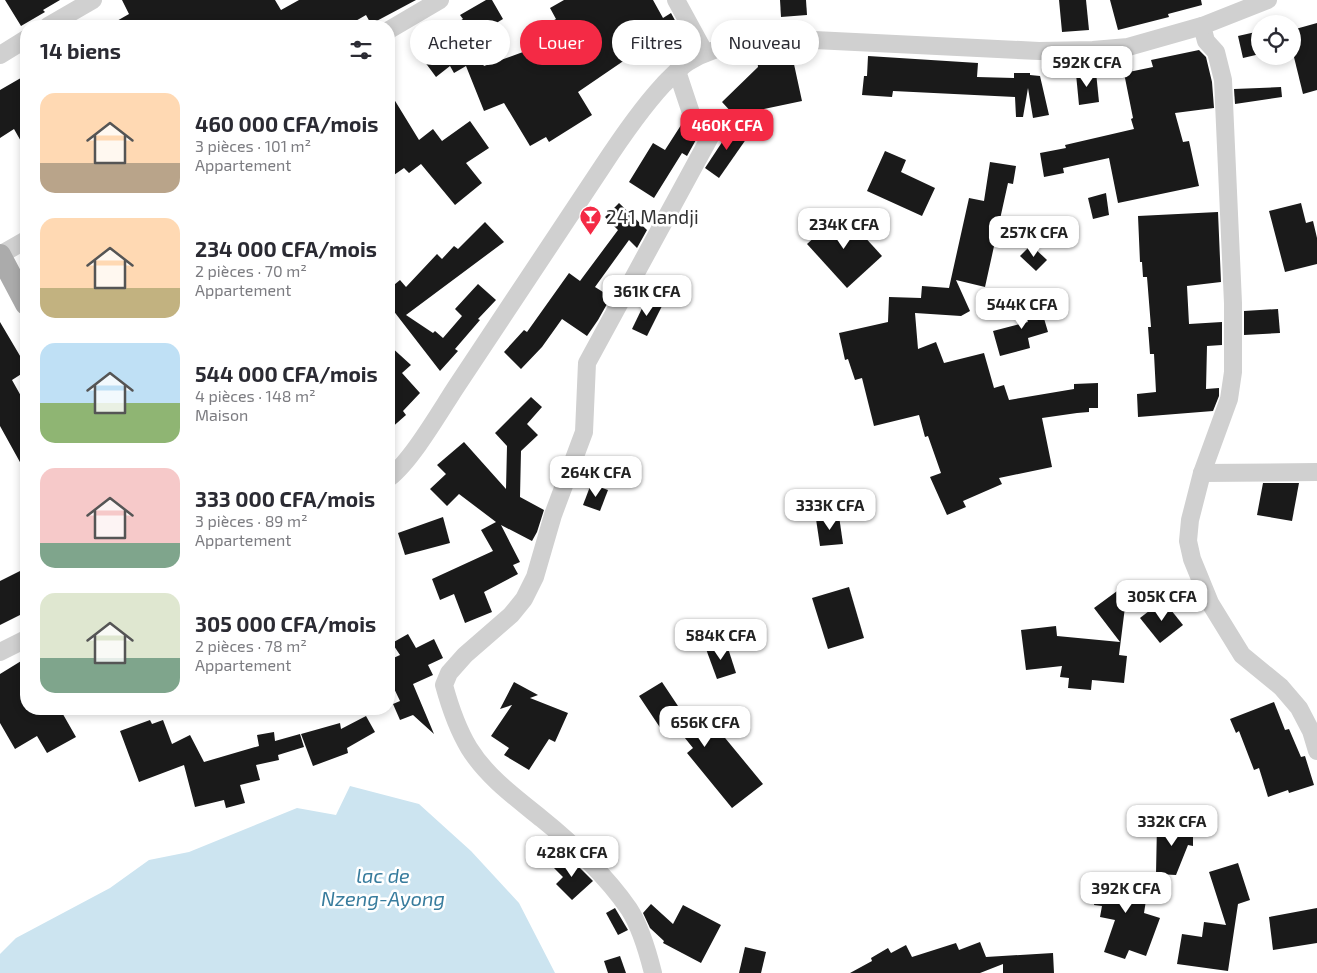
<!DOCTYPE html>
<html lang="fr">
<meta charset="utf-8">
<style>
:root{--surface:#fff;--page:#f7f7f7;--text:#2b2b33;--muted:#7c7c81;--accent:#f42a45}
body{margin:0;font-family:"Exo 2",sans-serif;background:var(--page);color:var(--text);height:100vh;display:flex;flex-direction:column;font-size:19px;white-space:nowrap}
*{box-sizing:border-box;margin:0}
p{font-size:16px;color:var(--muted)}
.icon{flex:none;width:28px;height:28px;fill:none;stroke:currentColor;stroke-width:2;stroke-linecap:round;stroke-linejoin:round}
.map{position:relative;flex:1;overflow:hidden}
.panel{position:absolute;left:20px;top:20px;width:375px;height:695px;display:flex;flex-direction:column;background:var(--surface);border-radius:20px;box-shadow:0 2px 8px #0003}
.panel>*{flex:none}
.banner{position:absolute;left:410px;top:20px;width:475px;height:45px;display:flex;gap:10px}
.buttons{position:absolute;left:1251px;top:15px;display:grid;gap:10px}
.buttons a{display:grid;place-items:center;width:50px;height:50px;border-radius:50%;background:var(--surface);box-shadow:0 2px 8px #0003;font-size:25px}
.price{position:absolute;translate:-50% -42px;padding:0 11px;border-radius:10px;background:#fff;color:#222;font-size:16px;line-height:32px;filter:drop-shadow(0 1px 2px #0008)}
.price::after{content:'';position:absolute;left:50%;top:30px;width:15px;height:11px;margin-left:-8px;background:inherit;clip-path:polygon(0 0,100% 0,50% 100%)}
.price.on{background:var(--accent);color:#fff}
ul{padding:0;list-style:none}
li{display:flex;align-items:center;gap:15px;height:125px;padding:0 20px}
li span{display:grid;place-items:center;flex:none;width:140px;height:100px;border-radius:15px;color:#555}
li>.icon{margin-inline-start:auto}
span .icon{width:60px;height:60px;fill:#fffc;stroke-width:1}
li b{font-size:21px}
h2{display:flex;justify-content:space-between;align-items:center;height:60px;padding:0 20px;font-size:21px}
.tag{padding:0 18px;border-radius:22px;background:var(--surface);box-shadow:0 2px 8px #0003;font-size:18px;line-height:45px}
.tag.on{background:var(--accent);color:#fff}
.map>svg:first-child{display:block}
</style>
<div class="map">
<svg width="1317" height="973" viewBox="0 0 1317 973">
<rect width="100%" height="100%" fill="#fff"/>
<path fill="#cce4f0" d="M350 786 419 804 471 851 519 903 555 973H0V954L16 938 110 888 149 860 189 852 297 808 336 815Z"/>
<g fill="#1a1a1a">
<path d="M5 0H60L43 10 45 12 21 26Z"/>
<path d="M122 0H275L281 10 299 0H416L371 24 366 15 347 26H108L129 14Z"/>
<path d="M486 0H492L503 19 468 40 484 66 523 52 521 48 529 44 525 37 556 19 550 8 564 0H653L663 18 671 13 684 37 666 47 660 36 578 92 592 115 549 142 546 137 530 146 504 103 484 111 466 66 454 73 450 66 436 77 419 54 435 42 433 37 463 19 460 15Z"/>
<path d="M780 0H806L807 15 781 17Z"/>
<path d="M1059 0H1086L1089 30 1062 32Z"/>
<path d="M1110 0H1201L1202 5 1168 14 1169 17 1118 30Z"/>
<path d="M1317 23V90L1303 94 1292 49V30Z"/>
<path d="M1260 31V54L1243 58 1238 36Z"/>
<path d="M1199 50 1206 57 1212 82 1214 108 1175 113 1183 142 1189 141 1199 186 1118 203 1109 158 1063 168 1064 173 1044 177 1040 153 1066 148 1065 145 1134 129 1131 119 1133 118 1124 73 1153 67 1151 60Z"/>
<path d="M774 55 775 59 792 55 802 101 764 109 745 127 722 102 758 67 757 58Z"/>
<path d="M868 56 978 63 977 77 1014 78V73H1030V75L1040 76 1049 115 1033 118 1028 88 1023 117H1016L1015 97 893 91 892 97 862 95 864 76H867Z"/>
<path d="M1096 72 1099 102 1079 105 1076 74Z"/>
<path d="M26 75V150L14 129 0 138V90Z"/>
<path d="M1281 87 1282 97 1235 104 1234 89Z"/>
<path d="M389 91 419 140 433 129 442 141 470 121 489 148 466 163 482 183 455 205 421 164 409 173 404 168 394 175 389 167Z"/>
<path d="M683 122 697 138 687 156 682 153 654 198 629 182 653 143 665 150Z"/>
<path d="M734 124 749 135 719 178 705 168Z"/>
<path d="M885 151 906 160 901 172 935 188 922 216 867 191Z"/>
<path d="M990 162 1016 166 1013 184 1008 183 985 287 956 280 970 311 961 316 915 313 918 349 936 342 944 363 984 353 994 388 1004 385 1009 400 1074 389V384L1098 383V408H1089V412L1077 413 1042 418 1052 467 999 478 1002 484 963 501 966 507 947 515 930 477 941 473 928 436 925 437 919 415 874 426 862 378 855 380 848 359 845 360 839 333 888 322 889 297 921 298 922 286 949 288 969 198 984 201Z"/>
<path d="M1106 193 1109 215 1093 219 1088 198Z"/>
<path d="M619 203 647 230 637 248 629 240 595 287 611 297 598 320 587 336 562 319 542 347 521 369 504 352 524 330 527 332 569 273 580 281 618 230 605 217Z"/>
<path d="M1301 203 1306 223 1313 221 1317 238V264L1285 272 1269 211Z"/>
<path d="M842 212 882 256 847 288 807 244Z"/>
<path d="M1218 212 1221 282 1187 286 1189 324 1222 322V345L1207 346 1206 389 1219 388V396L1213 411 1138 417 1137 394 1156 392 1154 354H1150L1148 327H1151L1147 277H1143L1142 262H1140L1138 216Z"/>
<path d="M485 222 504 242 406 315 433 333 435 331 443 338 462 316 455 309 478 284 496 300 478 319 480 320 455 349 458 351 440 371 389 305V289L400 280 406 287 437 254 442 259 454 246 458 249Z"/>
<path d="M1031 245 1047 260 1036 271 1020 256Z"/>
<path d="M647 298 662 306 647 336 632 329Z"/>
<path d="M1038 298 1048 332 1028 338 1030 348 1000 356 993 331 1028 322 1022 303Z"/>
<path d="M1278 309 1280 333 1244 335V311Z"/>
<path d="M0 322 26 366V371L12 380 26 405V473L0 426Z"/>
<path d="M389 345 411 365 402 373 420 393 403 411 406 415 389 430Z"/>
<path d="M531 397 542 407 527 424 538 435 521 451 520 497 544 510 537 532 532 541 501 525 520 562 513 565 518 574 484 592 492 612 465 623 454 594 440 600 432 579 493 551 481 530 496 522 459 494 447 506 430 489 446 474 437 465 464 442 506 489 507 446 495 433Z"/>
<path d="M1263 483H1299L1292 521 1257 515Z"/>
<path d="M591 484 608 490 600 511 583 505Z"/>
<path d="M839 516 843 544 820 546 816 519Z"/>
<path d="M443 517 450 543 405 555 398 533Z"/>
<path d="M26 568V612L0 625V581Z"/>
<path d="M1128 583 1119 655 1127 656 1124 683 1092 680 1091 690 1068 688 1069 678 1060 677 1062 666 1026 670 1021 630 1056 626 1057 636 1120 642 1094 608Z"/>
<path d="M849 587 864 638 828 649 812 598Z"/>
<path d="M1163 600 1183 625 1160 643 1140 618Z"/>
<path d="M408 634 416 648 434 639 443 658 428 665 433 675 413 684 434 734 413 715 400 720 393 704 400 701 389 678V660L400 655 392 643Z"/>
<path d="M726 642 736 673 717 679 706 649Z"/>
<path d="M26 658V709H60L76 737 47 753 37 736 15 749 0 723V674Z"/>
<path d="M514 682 538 695 530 698 568 713 555 742 549 739 529 770 504 755 509 748 491 736 512 705 500 709Z"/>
<path d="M662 682 692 727 707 716 763 784 732 808 687 753 693 748 672 722 661 729 639 696Z"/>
<path d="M1274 702 1285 730 1289 729 1301 757 1305 756 1314 785 1289 793 1288 790 1268 797 1259 768 1254 770 1239 731 1236 733 1230 719Z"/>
<path d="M366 716 375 732 347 748 348 753 313 766 301 734 340 723 341 729Z"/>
<path d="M150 720 152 724 163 720 172 744 190 735 204 762 259 746 257 735 274 732 275 741 300 734 304 747 278 755 279 760 256 765 260 780 240 785 245 803 226 808 224 800 195 807 184 765 139 782 120 731Z"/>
<path d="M1157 824 1193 825V846L1188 845 1176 875 1156 874Z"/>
<path d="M567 855 593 881 572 900 556 884 563 877 554 868Z"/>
<path d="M1238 863 1250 900 1238 904 1228 971 1177 964 1182 934 1202 937 1204 922 1226 925 1209 872Z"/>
<path d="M1100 873 1149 881 1144 913 1160 918 1146 956 1129 950 1125 959 1104 952 1115 920 1100 917 1102 906 1094 905Z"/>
<path d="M651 904 673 924 683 905 721 925 701 963 663 943 664 941 650 928 643 913Z"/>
<path d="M615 908 628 930 618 935 606 913Z"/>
<path d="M1317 908V943L1273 950 1269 917Z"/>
<path d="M980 942 986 957 1053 953 1054 973H1003V964L980 973H850L872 961 871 958 888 948 891 953 906 945 912 957 956 943 959 950Z"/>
<path d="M745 947 766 952 761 973H739Z"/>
<path d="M620 956 626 973H608L604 961Z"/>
</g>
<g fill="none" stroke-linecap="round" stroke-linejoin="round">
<g stroke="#d0d0d0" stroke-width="18">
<path d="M676 0 705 53"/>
<path d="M48 26 93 0"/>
<path d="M1202 26 1206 41 1216 52 1223 80 1233 303V372L1229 399 1202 473 1190 520 1188 541 1192 559 1210 603 1242 655 1281 687 1299 708 1311 731 1317 751"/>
<path d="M389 30 440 0"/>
<path d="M0 55 26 39"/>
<path d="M0 255 26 240"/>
<path d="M1202 473 1317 472"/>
<path d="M389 478C412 460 439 413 456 387 505 314 553 240 602 167 621 138 640 110 663 85 671 77 679 68 688 62 719 43 759 40 794 39L1039 51 1093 50 1128 47 1202 26 1268 0"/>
<path d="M0 652 26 639"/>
<path d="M653 973C648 953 640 926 629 909 608 878 572 843 542 819 516 798 487 777 469 748 457 728 450 707 444 685L449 673 465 655 511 615 524 599 535 577 553 515 584 432 587 363 710 137 692 116 677 71"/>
</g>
<path stroke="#ababab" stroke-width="22" d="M0 255 26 304"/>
</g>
<defs>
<symbol id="bar-pin" viewBox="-11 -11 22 30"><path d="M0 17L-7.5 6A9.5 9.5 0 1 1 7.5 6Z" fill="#f42a45" stroke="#fff"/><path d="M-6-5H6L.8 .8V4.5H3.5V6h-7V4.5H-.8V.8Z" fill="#fff"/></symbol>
</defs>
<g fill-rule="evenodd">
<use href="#bar-pin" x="578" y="204" width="25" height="34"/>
</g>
<g text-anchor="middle" stroke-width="5" stroke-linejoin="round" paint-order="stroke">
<g font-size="19" fill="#333" stroke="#fff" text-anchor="start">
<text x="606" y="224">241 Mandji</text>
</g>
<g font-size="20" font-style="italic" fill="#387c9d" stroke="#fff">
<text x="383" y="883">lac de<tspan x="383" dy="23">Nzeng-Ayong</tspan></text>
</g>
</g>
</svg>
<div class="buttons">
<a><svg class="icon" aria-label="locate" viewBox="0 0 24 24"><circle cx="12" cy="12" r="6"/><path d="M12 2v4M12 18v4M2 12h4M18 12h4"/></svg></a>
</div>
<b class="price" style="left:1087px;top:88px">592K CFA</b>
<b class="price on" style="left:727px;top:151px">460K CFA</b>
<b class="price" style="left:844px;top:250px">234K CFA</b>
<b class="price" style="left:1034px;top:258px">257K CFA</b>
<b class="price" style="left:647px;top:317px">361K CFA</b>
<b class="price" style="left:1022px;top:330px">544K CFA</b>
<b class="price" style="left:596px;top:498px">264K CFA</b>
<b class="price" style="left:830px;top:531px">333K CFA</b>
<b class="price" style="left:1162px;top:622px">305K CFA</b>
<b class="price" style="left:721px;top:661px">584K CFA</b>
<b class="price" style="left:705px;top:748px">656K CFA</b>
<b class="price" style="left:1172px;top:847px">332K CFA</b>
<b class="price" style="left:572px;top:878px">428K CFA</b>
<b class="price" style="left:1126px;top:914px">392K CFA</b>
<div class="banner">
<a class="tag">Acheter</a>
<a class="tag on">Louer</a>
<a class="tag">Filtres</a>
<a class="tag">Nouveau</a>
</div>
<section class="panel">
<h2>14 biens<svg class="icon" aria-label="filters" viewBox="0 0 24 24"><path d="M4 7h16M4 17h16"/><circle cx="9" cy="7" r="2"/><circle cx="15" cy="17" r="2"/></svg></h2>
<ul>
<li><span style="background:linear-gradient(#ffd9b3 70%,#b9a48a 0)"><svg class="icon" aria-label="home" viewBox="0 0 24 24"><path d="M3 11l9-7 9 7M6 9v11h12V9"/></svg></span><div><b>460 000 CFA/mois</b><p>3 pièces · 101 m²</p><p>Appartement</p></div></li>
<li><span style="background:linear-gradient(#ffd9b3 70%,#c2b280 0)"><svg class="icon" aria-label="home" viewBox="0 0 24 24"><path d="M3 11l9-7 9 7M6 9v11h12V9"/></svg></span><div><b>234 000 CFA/mois</b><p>2 pièces · 70 m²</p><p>Appartement</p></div></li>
<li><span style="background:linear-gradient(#bfe0f5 60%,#8fb573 0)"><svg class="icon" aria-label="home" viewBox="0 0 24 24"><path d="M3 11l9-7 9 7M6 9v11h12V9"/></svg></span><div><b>544 000 CFA/mois</b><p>4 pièces · 148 m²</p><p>Maison</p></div></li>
<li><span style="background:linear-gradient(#f6c9c9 75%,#7fa58c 0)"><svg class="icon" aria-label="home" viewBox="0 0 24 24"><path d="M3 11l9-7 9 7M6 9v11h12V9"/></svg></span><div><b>333 000 CFA/mois</b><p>3 pièces · 89 m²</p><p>Appartement</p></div></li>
<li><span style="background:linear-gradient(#dfe7d0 65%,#7fa58c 0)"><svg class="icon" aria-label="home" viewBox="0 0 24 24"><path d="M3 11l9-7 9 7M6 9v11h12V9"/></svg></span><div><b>305 000 CFA/mois</b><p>2 pièces · 78 m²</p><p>Appartement</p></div></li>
</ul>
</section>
</div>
